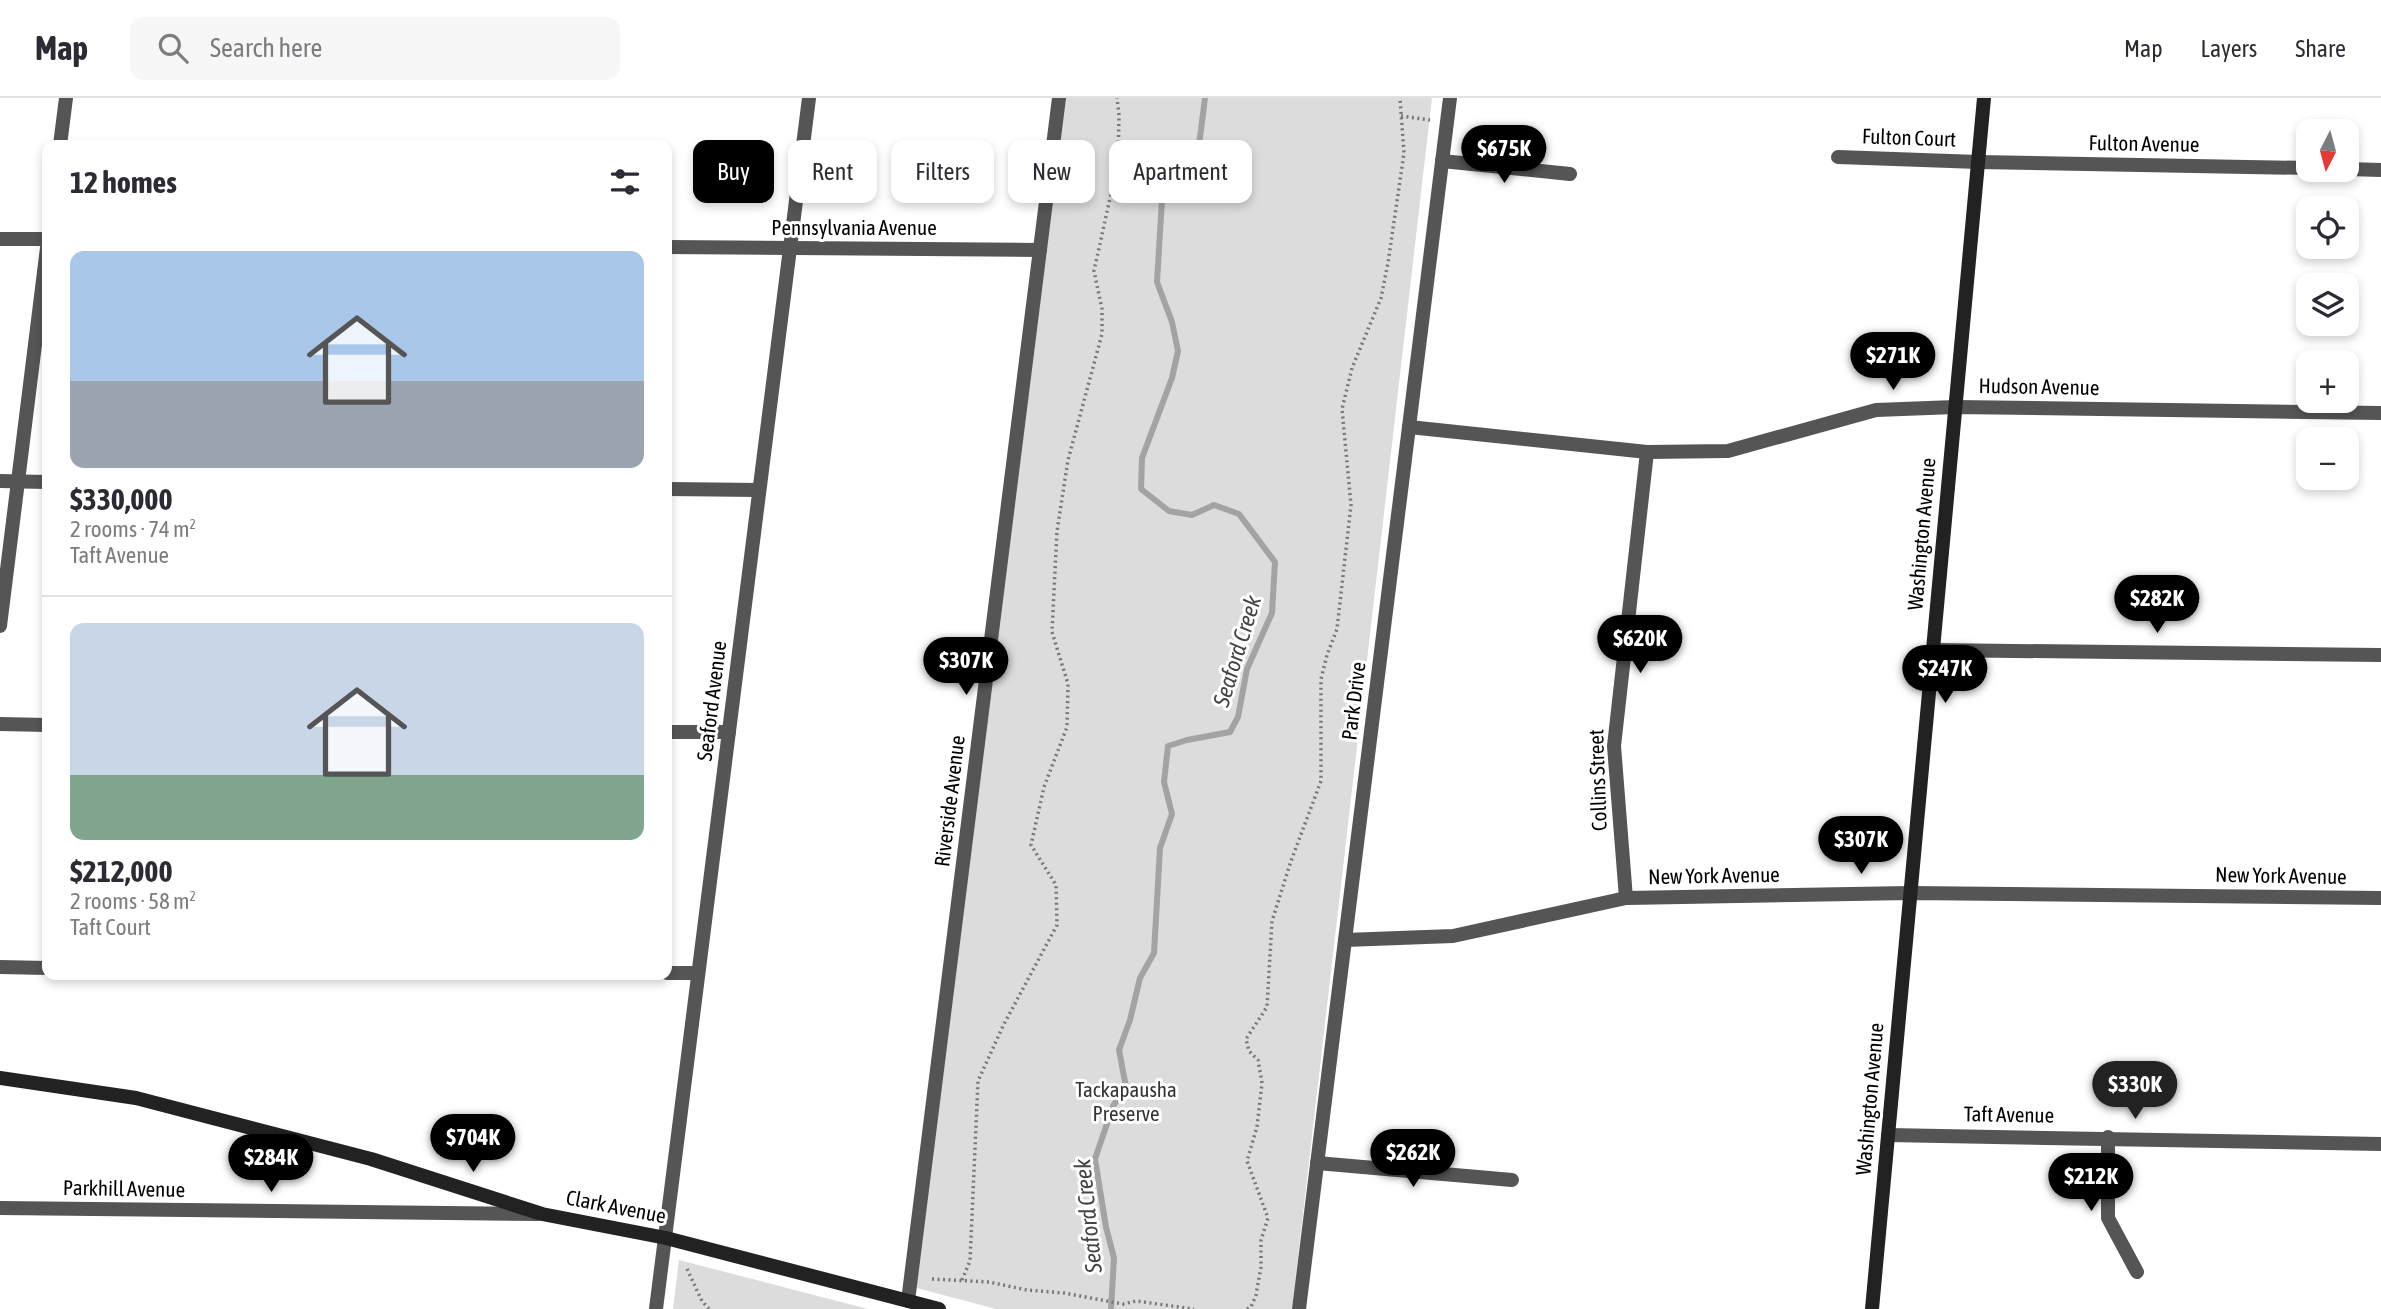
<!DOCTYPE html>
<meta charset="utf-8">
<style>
:root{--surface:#fff;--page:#f7f7f7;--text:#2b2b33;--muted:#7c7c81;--line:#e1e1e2;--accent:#000}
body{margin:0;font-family:"Asap Condensed",sans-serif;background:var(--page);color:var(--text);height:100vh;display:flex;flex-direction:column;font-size:26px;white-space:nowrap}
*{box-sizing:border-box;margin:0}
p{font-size:23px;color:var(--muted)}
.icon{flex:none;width:38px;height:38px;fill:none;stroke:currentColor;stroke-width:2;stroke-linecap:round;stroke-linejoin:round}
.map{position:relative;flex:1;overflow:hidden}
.details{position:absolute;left:42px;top:42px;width:630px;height:840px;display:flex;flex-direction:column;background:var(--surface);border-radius:14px;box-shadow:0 4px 10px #0003}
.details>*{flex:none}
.banner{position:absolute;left:693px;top:42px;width:665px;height:63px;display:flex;gap:14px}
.needle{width:46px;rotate:186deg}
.buttons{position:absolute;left:2296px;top:21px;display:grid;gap:14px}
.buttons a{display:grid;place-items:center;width:63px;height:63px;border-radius:14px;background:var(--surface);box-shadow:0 4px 10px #0003;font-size:35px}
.price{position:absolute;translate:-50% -60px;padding:0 16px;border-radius:24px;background:var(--accent);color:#fff;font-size:23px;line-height:46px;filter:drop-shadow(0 2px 4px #0008)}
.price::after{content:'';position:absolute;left:50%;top:42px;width:21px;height:16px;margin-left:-10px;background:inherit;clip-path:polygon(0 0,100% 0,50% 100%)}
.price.active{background:#222;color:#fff}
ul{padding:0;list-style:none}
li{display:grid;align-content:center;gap:14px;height:371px;padding:0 28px}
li+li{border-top:2px solid var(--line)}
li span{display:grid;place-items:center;height:217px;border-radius:14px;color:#555}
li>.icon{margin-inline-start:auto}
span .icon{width:126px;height:126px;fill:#fffc;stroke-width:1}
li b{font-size:30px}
h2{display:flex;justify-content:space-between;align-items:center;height:84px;padding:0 28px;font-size:30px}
.tag{padding:0 24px;border-radius:14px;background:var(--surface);box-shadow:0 4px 10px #0003;font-size:24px;line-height:63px}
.tag.active{background:var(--accent);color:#fff}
header{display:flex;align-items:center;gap:42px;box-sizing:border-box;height:98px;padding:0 35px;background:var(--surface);border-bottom:2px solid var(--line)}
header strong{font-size:33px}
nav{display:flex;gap:38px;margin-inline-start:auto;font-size:24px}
.search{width:490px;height:63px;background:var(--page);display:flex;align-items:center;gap:18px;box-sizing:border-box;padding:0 24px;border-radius:14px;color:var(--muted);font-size:26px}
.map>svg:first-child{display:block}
</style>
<header>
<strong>Map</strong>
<div class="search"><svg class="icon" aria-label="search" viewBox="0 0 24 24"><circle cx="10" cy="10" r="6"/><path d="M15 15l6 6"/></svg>Search here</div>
<nav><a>Map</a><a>Layers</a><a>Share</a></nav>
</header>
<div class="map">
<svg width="2381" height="1211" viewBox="0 0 2381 1211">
<rect width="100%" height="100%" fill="#fff"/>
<g fill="#dcdcdc">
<path d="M1064 0H1432L1292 1211H996L913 1189Z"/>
<path d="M679 1162 868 1211H673Z"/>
</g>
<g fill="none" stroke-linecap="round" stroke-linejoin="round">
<path stroke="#a3a3a3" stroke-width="6" d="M1111 1211 1114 1160 1106 1129 1095 1061 1113 1008 1126 989 1119 952 1130 922 1140 880 1154 855 1160 750 1172 716 1164 684 1168 648 1187 642 1230 634 1238 619 1247 571 1272 515 1275 464 1239 416 1214 407 1192 417 1169 413 1141 391 1142 360 1172 280 1178 253 1172 224 1157 184 1163 85 1198 55 1205 0"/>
<g stroke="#777" stroke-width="3.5" stroke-dasharray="2 3.5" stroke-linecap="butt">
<path d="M1401 18 1430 22"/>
<path d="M687 1171 702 1203 709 1211"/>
<path d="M932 1181 989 1184 1027 1192 1064 1195 1123 1206 1136 1203 1194 1211"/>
<path d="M962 1182 970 1163 978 983 1003 928 1057 827 1056 787 1031 747 1044 689 1067 629 1068 586 1052 534 1057 433 1068 362 1102 236V211L1094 173 1118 64 1119 17 1117 0"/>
<path d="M1247 1211 1251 1209 1256 1197 1261 1169V1142L1268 1120 1247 1063 1257 1029 1262 985 1258 962 1249 953 1246 941 1267 909 1272 823 1291 763 1321 683V581L1327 557 1337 531 1351 407 1342 311 1352 270 1381 200 1388 165 1404 55 1400 0"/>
</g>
<g stroke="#555" stroke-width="14">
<path d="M60 47 66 0"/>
<path d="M1838 59 1978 64 2308 70"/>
<path d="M1442 63 1570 76"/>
<path d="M2347 71 2381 72"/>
<path d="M0 141H47"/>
<path d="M667 149 1040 152"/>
<path d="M1409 329 1647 354 1728 353 1876 312 1955 309 2381 315"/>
<path d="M0 383 47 384"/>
<path d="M667 391 759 392"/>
<path d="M0 528 47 150"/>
<path d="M1933 552 2381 557"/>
<path d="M0 626 47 627"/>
<path d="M667 634H729"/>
<path d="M1626 800 1614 648 1647 354"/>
<path d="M1345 842 1453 838 1626 800 1910 795 2381 800"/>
<path d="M0 869 47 870"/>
<path d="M667 875H698"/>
<path d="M1888 1037 2381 1046"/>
<path d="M2108 1039V1120L2137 1174"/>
<path d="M1317 1065 1512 1082"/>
<path d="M0 1110 537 1116"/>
<path d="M908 1203 1059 0"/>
<path d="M656 1211 809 0"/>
<path d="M1299 1211 1450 0"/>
</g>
<g stroke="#222" stroke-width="14">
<path d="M0 980 136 1000 371 1061 542 1116 666 1140 939 1211"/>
<path d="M1872 1211 1984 0"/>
</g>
</g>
<g text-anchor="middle" stroke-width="6" stroke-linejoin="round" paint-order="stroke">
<g font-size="21" fill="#000" stroke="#fff">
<text transform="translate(1909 40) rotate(2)" y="7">Fulton Court</text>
<text transform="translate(2144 46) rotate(1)" y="7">Fulton Avenue</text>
<text x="854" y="137">Pennsylvania Avenue</text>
<text transform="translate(2039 289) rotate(1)" y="7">Hudson Avenue</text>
<text transform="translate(1922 436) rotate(-85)" y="7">Washington Avenue</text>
<text transform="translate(712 603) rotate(-83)" y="7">Seaford Avenue</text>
<text transform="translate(1354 603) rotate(-83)" y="7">Park Drive</text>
<text transform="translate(1598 682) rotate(-92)" y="7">Collins Street</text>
<text transform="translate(950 703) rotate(-83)" y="7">Riverside Avenue</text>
<text transform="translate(1714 778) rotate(-1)" y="7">New York Avenue</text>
<text transform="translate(2281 778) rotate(1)" y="7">New York Avenue</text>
<text transform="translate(1870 1001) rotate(-85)" y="7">Washington Avenue</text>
<text transform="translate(2009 1017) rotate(1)" y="7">Taft Avenue</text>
<text transform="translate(124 1091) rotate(1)" y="7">Parkhill Avenue</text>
<text transform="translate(616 1109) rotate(11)" y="7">Clark Avenue</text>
</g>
<g font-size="21" fill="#333" stroke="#fff">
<text x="1126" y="999">Tackapausha<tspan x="1126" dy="24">Preserve</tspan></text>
</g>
<g font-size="23" font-style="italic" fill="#444" stroke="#fff">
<text transform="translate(1237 553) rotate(-73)" y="8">Seaford Creek</text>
<text transform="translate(1088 1118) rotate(-96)" y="8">Seaford Creek</text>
</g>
</g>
</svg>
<div class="buttons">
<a><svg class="needle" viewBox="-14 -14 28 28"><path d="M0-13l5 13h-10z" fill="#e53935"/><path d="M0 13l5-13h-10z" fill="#7c7c81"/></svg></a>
<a><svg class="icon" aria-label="locate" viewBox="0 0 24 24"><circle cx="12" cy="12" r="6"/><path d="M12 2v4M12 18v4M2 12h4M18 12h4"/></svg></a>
<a><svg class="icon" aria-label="layers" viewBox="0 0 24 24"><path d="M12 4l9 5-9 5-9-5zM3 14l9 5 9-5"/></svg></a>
<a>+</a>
<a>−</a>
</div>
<b class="price" style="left:1504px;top:87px">$675K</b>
<b class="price" style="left:1893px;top:294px">$271K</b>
<b class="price" style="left:2157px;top:537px">$282K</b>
<b class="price" style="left:1640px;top:577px">$620K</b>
<b class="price" style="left:966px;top:599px">$307K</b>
<b class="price" style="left:1945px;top:607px">$247K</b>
<b class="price" style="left:1861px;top:778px">$307K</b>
<b class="price active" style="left:2135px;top:1023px">$330K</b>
<b class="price" style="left:473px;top:1076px">$704K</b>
<b class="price" style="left:1413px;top:1091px">$262K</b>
<b class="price" style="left:271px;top:1096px">$284K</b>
<b class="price" style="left:2091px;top:1115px">$212K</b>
<div class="banner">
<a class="tag active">Buy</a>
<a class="tag">Rent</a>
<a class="tag">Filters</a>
<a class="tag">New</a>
<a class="tag">Apartment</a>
</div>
<section class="details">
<h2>12 homes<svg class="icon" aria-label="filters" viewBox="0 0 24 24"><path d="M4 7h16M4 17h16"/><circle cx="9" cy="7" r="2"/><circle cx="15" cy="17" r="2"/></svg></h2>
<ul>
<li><span style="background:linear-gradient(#a9c7e8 60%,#9aa5b1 0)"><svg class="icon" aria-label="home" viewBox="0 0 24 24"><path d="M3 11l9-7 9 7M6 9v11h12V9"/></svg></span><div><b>$330,000</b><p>2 rooms · 74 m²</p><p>Taft Avenue</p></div></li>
<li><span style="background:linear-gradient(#c9d6e8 70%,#7fa58c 0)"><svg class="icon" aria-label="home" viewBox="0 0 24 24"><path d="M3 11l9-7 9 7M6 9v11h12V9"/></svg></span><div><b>$212,000</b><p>2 rooms · 58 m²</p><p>Taft Court</p></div></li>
</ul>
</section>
</div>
